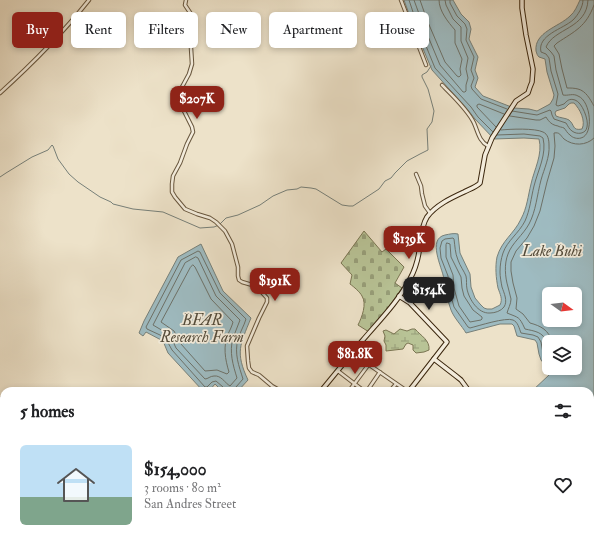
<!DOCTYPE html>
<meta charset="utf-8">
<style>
:root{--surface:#fff;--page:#f6f6f6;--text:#202124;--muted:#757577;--line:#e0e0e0;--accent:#8f2418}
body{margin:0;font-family:"IM FELL Double Pica",serif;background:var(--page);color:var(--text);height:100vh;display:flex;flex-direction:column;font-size:15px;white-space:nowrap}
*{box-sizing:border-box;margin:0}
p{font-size:13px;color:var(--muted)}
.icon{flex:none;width:22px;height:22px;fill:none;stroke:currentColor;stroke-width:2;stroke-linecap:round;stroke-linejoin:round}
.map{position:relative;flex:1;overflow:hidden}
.panel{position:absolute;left:0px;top:387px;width:594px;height:156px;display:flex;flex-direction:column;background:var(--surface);border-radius:12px 12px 0 0;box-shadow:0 2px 6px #0003}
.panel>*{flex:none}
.hud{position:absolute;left:12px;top:12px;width:570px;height:36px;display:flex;gap:8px}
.needle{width:26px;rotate:105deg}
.tools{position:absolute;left:542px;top:287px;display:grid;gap:8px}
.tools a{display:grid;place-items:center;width:40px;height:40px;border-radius:6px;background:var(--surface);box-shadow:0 2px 6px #0003;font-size:20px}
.price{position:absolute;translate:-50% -34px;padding:0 9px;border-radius:8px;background:var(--accent);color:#fff;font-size:13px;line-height:26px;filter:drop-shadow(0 1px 2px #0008)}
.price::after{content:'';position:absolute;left:50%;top:24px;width:12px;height:9px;margin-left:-6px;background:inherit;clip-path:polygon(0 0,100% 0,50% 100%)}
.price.selected{background:#222;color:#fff}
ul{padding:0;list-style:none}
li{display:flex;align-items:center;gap:12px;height:100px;padding:0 20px}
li+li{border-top:1px solid var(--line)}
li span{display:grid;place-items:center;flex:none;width:112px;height:80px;border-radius:6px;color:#555}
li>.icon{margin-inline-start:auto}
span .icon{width:48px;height:48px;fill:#fffc;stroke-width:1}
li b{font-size:17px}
h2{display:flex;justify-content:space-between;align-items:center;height:48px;padding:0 20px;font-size:17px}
.chip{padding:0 14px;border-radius:6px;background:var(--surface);box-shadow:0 2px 6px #0003;font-size:14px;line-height:36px}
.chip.selected{background:var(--accent);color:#fff}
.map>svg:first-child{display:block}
</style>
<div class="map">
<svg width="594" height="543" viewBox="0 0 594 543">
<defs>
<pattern id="wetland-marsh" width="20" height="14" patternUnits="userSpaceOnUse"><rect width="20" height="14" fill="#b8c396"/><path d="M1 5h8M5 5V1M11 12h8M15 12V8" fill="none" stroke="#979e79"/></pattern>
<pattern id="cemetery-stones" width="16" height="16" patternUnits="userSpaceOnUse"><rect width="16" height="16" fill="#b8c396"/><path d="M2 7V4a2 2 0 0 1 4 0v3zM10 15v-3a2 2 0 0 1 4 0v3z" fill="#979e79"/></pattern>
</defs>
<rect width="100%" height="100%" fill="#ede2c9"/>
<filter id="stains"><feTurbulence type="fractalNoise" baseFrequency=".005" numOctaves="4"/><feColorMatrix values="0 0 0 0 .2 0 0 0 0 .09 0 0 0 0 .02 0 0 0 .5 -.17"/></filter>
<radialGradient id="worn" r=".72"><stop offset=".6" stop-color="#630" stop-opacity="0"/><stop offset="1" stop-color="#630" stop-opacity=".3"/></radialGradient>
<path fill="url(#wetland-marsh)" stroke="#7a7552" d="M400 329 407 331 412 329H415C421 336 430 340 429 350L424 352 416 353 413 350V345L408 343 406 344 403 349 386 351V345L384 341 385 336 383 331 386 330 394 334Z"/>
<path fill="url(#cemetery-stones)" stroke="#7a7552" d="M364 231 382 252 386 249 404 267 395 283 402 288 385 312 369 332 358 325C362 317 367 304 362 296 360 292 354 287 350 284L352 275 341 263Z"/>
<g fill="#9ebbc1" stroke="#778079" fill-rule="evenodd">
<path d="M404 0H453L461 14 469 22 471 29 469 39 478 57 475 70 478 78 475 87 483 96 514 108 529 109 537 111 550 104 553 99 554 95 547 72 545 59C543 58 541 58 539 57 537 55 537 54 536 51 534 32 559 27 570 16 575 12 577 6 580 0H594V543H505L504 539H590V391H532L549 375 550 371 541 360 539 354 537 343 535 340 517 336 514 326 512 324H500L466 333C462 326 454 318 451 310 447 300 446 289 444 279 442 267 427 239 445 235 450 234 454 233 458 234L460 253 470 274 471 287 475 298 480 304 484 308 487 309H492L500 305C503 299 500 294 498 288 496 278 495 267 497 257 502 240 514 234 521 219 527 208 528 196 531 184 534 170 543 154 539 139L524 138 494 139 475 119 468 110 432 70 413 25ZM571 103H574C580 109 586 121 582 129 572 131 575 125 569 120 566 118 560 118 556 116L555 113 556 111 565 108 569 104ZM549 294H575V320H549ZM549 342H575V368H549Z"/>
<path d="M201 244 223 291 251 318C240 345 235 352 248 380L238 391H222L215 384 209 391H203L168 353 163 341 146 332 143 336 139 333 144 321 178 257Z"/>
</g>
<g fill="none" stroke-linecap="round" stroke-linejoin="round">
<g stroke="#6d7168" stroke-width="1">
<path d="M409 0 417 24 435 68 471 107 478 117 493 132"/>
<path d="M414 0 422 22 440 65 458 86 463 92H465L466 91V85L468 78 466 69 468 58 461 41V27L453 19 446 5 445 0"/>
<path d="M420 0 427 20 445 62 457 76 459 77 461 75 460 69 462 59 455 43V30C448 22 439 11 439 0"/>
<path d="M450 0V3L457 16 465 24 467 29 466 40 474 57 471 70 474 78 471 86 472 89 481 99 507 109"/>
<path d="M594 5C586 27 575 31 557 43L554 46 559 54 562 69 567 88C571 88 574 88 578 89 586 91 590 99 594 106"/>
<path d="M512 111 537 115 550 110 551 111 552 115 554 119 566 123C568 126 569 129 572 131 577 135 586 134 587 127 589 120 582 102 575 100 569 98 567 101 564 104 562 105 560 105 558 106L556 105 558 94 551 71 549 58 546 54 541 52C537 35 563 29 573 20 578 15 583 7 583 0"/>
<path d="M510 116 536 120H540L546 117C549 122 552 125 558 126 559 127 562 127 564 128 566 130 567 133 570 135 573 138 577 139 581 138 594 135 591 101 578 96 573 93 568 96 563 95L556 70 554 56 551 52 546 47C554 28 587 29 588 0"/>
<path d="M496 127 477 107V105L479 104 504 114"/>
<path d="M501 130C510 129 535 128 543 132 548 134 549 140 549 145 550 157 544 169 541 180 537 195 536 211 529 224 523 235 512 243 508 254 504 264 505 277 508 287 509 291 510 295 511 299 511 304 508 309 507 313 519 318 519 316 525 329 534 331 544 332 546 342 547 347 547 351 549 355"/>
<path d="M497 135 524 134 540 136 543 138C547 154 538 170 534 186 531 198 530 210 525 221 519 233 507 241 503 253 501 259 500 265 500 272 500 276 501 282 502 287 504 293 508 301 504 307 501 311 495 313 490 313 478 314 469 299 467 289 466 285 467 280 466 276 464 271 460 266 458 260 455 253 455 246 454 239L453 238 445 239 442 241 440 248 441 258 448 276 449 289 454 307 468 327 470 328C478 326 506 317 513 320 518 322 519 328 521 333L533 335 538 337 541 342 543 353 549 364"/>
<path d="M447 243 450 244 451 257 461 277 462 288 464 296 473 310 482 317V319L481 320 470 322 459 306 454 288 453 275 446 257V245Z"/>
<path d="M196 257 198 258 216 296 240 320C238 326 235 332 233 338 229 352 233 365 237 378L230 386C225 383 221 375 214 376 210 376 208 379 205 379L176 348 170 335 153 325 185 263Z"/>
<path d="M193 265 195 267 211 299 233 322C232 326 230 330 228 334 223 346 225 359 229 372L227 374 217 370 205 371 181 344 174 331 161 322 190 268Z"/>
<path d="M552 342C549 330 541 326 530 323L523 314 516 309 517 298 513 283 511 271V262L516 251 527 238 534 226 540 211 547 182 554 158 555 146 554 133C560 132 560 135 564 139 573 146 586 146 594 138"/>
<path d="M224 391 223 387 216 381 212 382 207 387H205L172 350 166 339 160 335 147 329 146 327 181 260 198 251 200 252 220 293 246 319C244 326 240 332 238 339 234 354 239 366 243 379L236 387 235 391"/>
</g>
<path stroke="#778079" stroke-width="1" d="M0 177 6 173 32 157 48 150 52 145 53 146 58 159 69 174 78 182 100 197 111 202 113 204 133 209 163 212 200 228 214 227 219 225 226 218 238 215 260 205 273 196 287 190 297 189 301 187 311 188 316 189 342 205 349 206H353L379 189 385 181 391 178 395 173 407 161 420 154 428 150 427 129 432 122 434 111 428 89 422 77V75L427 72 431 66"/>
<g stroke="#9ebbc1" stroke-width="5">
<path d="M0 507 4 505"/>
<path d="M196 539 200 543"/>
<path d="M339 539 341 543"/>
<path d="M272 543 282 539"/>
</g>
<defs>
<g id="street">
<path d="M186 0 185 5 193 17V38L191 48 192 64 189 74 182 87 180 94 184 111 192 127 193 132 187 144 180 163 173 176 172 184V192L175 197 185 209 197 214 210 218 216 222 225 231 232 244 238 267V276L239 280 242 282 256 286 267 298V302L259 318 247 346 248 361 249 368 252 372 259 375 272 386 281 391"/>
<path d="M401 0 426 65"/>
<path d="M442 85C452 95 468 110 474 123 478 132 479 141 488 146"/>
<path d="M0 93C32 64 62 34 89 0"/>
<path d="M416 174 421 186 422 194 425 206 430 213"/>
<path d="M352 353 407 391"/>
<path d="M338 371 364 391"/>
<path d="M349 391 369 364"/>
<path d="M367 391 380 372"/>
<path d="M390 391 396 384"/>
<path d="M0 491H4"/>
<path d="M218 539 222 543"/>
<path d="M279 539 280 543"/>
<path d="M399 539 406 543"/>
<path d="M426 539 432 543"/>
<path d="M451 539 457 543"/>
<path d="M226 543 229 539"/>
<path d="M249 543 252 539"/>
<path d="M366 543 368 539"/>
<path d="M385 543 388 539"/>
<path d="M479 543 481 539"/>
</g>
<g id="secondary">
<path d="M399 296 410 303 447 342 409 391"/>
<path d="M434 359 456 376 461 380 469 391"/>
<path d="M321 391C335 374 348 358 362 341 379 321 398 302 410 279 416 268 419 256 420 244 421 235 422 225 427 217 436 205 451 198 464 192 470 189 476 187 480 183L485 155 492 138 516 101 528 93 530 87 532 82 533 69 526 35 522 8V0"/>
<path d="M0 399 4 401"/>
<path d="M372 539 378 543"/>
<path d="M412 543 415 539"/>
</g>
</defs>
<use href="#street" stroke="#68563d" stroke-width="4.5"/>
<use href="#secondary" stroke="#3c270e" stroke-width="5.5"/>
<use href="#street" stroke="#f3ecdc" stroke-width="2.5"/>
<use href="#secondary" stroke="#f3ecdc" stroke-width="3.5"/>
</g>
<g text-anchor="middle" stroke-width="3.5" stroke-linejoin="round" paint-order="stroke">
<g font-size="15" font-style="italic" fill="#544c3b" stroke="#f3ecdc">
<text x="552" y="256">Lake Buhi</text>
<text x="202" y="325">BFAR<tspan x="202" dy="17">Research Farm</tspan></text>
</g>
</g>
<rect width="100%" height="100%" filter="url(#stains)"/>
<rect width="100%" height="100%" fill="url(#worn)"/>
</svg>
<div class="tools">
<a><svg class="needle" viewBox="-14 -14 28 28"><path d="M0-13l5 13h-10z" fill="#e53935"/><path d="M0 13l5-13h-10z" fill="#757577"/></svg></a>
<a><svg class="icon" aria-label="layers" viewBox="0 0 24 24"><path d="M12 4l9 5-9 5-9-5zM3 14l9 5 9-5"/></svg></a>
</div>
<b class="price" style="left:197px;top:120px">$207K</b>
<b class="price" style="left:409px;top:260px">$139K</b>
<b class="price" style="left:275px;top:302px">$191K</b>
<b class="price selected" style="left:429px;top:311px">$154K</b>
<b class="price" style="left:355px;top:375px">$81.8K</b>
<div class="hud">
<a class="chip selected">Buy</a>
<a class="chip">Rent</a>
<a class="chip">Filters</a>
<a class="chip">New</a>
<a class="chip">Apartment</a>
<a class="chip">House</a>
</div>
<section class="panel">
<h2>5 homes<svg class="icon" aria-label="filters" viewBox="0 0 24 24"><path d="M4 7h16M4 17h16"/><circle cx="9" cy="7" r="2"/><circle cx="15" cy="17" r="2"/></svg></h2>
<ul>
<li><span style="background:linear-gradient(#bfe0f5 65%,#7fa58c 0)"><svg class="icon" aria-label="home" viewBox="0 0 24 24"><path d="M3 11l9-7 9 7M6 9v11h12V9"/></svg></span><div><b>$154,000</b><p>3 rooms · 80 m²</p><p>San Andres Street</p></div><svg class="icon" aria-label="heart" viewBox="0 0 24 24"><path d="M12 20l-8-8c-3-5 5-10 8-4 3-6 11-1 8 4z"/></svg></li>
</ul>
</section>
</div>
